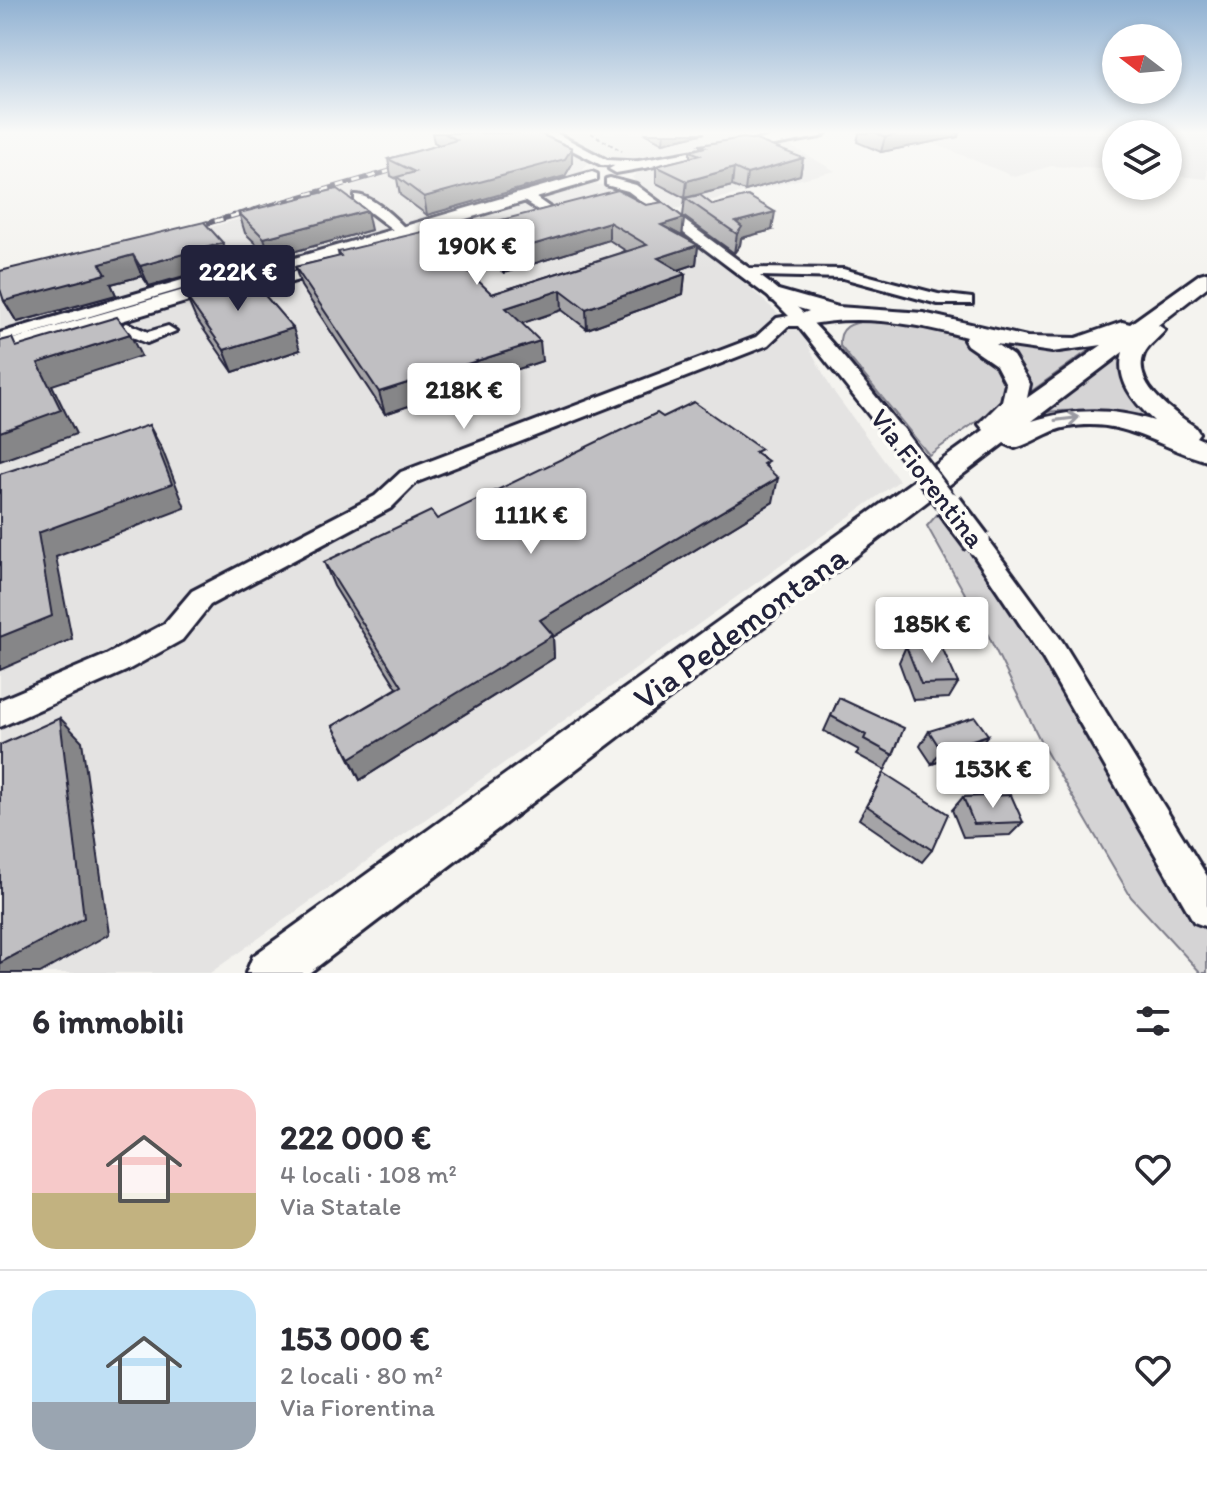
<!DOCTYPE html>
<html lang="it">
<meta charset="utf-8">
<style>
:root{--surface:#fff;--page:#f7f7f7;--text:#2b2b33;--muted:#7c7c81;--line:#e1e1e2;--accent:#22223b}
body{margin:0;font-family:Itim,sans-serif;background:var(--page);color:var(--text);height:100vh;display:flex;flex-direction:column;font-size:30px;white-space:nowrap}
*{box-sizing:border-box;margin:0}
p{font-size:26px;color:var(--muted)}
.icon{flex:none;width:44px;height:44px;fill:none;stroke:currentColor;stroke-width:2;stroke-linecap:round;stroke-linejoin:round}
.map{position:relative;height:973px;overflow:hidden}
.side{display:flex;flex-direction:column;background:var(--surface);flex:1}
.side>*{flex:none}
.needle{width:52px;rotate:286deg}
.tools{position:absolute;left:1102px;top:24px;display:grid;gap:16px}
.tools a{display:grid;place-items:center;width:80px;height:80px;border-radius:50%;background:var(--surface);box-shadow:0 4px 12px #0003;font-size:40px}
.price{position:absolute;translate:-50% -68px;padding:0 18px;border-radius:8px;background:#fff;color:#222;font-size:26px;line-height:52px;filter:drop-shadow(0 2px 4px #0008)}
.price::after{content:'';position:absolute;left:50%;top:48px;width:24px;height:18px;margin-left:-12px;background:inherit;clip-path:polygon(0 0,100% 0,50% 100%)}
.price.selected{background:var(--accent);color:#fff}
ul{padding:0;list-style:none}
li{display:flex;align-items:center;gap:24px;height:200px;padding:0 32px}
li+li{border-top:2px solid var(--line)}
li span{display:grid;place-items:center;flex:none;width:224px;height:160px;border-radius:24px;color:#555}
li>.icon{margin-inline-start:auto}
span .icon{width:96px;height:96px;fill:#fffc;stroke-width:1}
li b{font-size:34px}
h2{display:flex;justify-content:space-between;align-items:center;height:96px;padding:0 32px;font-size:34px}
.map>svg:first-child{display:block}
</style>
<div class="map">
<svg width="1207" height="973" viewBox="0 0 1207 973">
<rect width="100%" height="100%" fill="#f4f3ef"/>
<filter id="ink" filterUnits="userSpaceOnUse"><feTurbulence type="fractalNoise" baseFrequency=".0125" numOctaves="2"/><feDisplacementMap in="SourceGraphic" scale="16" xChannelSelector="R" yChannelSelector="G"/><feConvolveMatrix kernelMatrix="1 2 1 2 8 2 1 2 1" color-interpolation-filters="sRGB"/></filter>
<g filter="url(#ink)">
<g fill="#e4e3e2">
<path d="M531 133H539L561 143 590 160 575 182 415 234 592 185 616 184 631 189 701 243 803 336 831 388 899 481 210 973H0V289Z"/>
<path d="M561 133H774L715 142 625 161 613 159Z"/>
<path d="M908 133H1207V179L1168 175V134H1116V170L1051 166 1015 177Z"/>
<path d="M782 141 835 171 670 210 637 185 632 177 641 171 680 161Z"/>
</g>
<g fill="#d5d4d5" stroke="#7c7b88" stroke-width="2">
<path d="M870 320C915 320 1005 335 1007 392L1000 405 929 455 840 346C838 325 853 323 870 320Z"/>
<path d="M980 339 1099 343 1026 395Z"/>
<path d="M1120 356 1124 379 1172 430C1129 417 1090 407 1046 412Z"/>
<path d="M941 510 1023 617 1207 932V973H1201L1131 897 1044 748 988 635 927 526Z"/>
</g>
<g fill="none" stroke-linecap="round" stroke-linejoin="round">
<defs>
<g id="minor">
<path d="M547 133H556L607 160 646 162 652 165 646 168 601 165 547 137Z"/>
<path d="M610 178 636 185 749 268 843 269 938 294 972 298V304H938L843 278 760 276C817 318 858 375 902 429L905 434 902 439H888L798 326H788L768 345 417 482 391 508 210 605 182 640 126 671 0 727V700L106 655 164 624 192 591 375 496 401 472 756 337 777 318 789 316 774 301 628 191 606 185V179Z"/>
<path d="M355 195C374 194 407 229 419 244L417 247 399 249 397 246 403 242 392 229 355 201Z"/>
<path d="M524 195H532L549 207 538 210 524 201Z"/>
<path d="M244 262 251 266 249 269 0 343V333Z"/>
<path d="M324 264 329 265V271L285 284 280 282 272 270 279 266 289 273Z"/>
<path d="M127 323 148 332 168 326 176 331 147 343 125 334 96 342 87 337 90 333Z"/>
<path d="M977 533 985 536 1062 641 1207 876V927L1194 922 1042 657 969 548 965 542 969 536Z"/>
</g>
<g id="major">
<path d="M795 133H826L820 137 616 173 609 169 616 165Z"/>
<path d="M592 172 597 174V180L0 357V343Z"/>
<path d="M1207 272V287L1158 325 1165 330C1159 338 1148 345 1144 354 1131 385 1175 413 1195 427L1199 433 1196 437 1207 442V461C1157 447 1124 417 1068 427 1048 430 1034 443 1015 448L1004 443 309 973H246L253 956 984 430 979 424 1002 401 1006 384 996 365 967 345 964 340 966 337C914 323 856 313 803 326L792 320 796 316 809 311 771 300 768 296 771 292 778 290 838 307 923 313 1027 337 1076 338 1122 322 1130 324 1200 274ZM996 344 1052 352 1102 345 1027 398 1030 384 1013 356ZM1123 352C1115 380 1134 402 1154 421 1112 408 1075 408 1032 421Z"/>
</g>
</defs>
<use href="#minor" stroke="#22223b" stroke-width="6"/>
<use href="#major" stroke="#22223b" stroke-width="6"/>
<g stroke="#22223b" stroke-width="2" stroke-dasharray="4 3" stroke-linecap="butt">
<path d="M591 133 622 151"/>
<path d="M204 222 284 200"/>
</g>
<use href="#minor" fill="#fdfcf7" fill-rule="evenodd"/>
<use href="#major" fill="#fdfcf7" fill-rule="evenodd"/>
<defs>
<path id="rail" d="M184 230 411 165"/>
</defs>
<use href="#rail" stroke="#22223b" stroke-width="5"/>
<use href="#rail" stroke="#fdfcf7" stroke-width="3" stroke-dasharray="8" stroke-linecap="butt"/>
<defs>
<path id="minor-bridge-far1" d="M895 434 950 507"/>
<path id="minor-bridge" d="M949 505 977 542"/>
</defs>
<use href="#minor-bridge-far1" stroke="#22223b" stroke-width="25" stroke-linecap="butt"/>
<use href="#minor-bridge" stroke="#22223b" stroke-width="32" stroke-linecap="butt"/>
<use href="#minor-bridge-far1" stroke="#fdfcf7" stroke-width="20"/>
<use href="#minor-bridge" stroke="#fdfcf7" stroke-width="26"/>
</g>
<g fill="#a5a4a7" stroke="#22223b" stroke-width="2">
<path d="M432 133H538L572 148V164L565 176 427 215 400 195 397 179 391 176 388 159 439 145 434 142Z"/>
<path d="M644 133H705L663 143Z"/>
<path d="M859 133H959L958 137 881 152 857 142Z"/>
<path d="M700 145 803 158 800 175 745 191 732 186 690 197 713 205 772 230 741 238 740 245 734 253 683 216 685 198 656 183V166L690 158V151L700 149Z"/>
<path d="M646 205 684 218 682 236 698 245 696 264 678 270 685 274 683 294 587 329 562 310 522 323 542 361 385 414 301 286 295 267 339 257 338 252 492 294 626 251 609 240 504 273 469 247 467 229Z"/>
<path d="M239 213 371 230 271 258 245 233Z"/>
<path d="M223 243 230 263 149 286 142 276 111 284 116 295 17 322 4 301 0 271Z"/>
<path d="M186 296 300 350 233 372 195 317Z"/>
<path d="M760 455 767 467 773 502 553 637 554 658 360 780 333 726 397 688 334 586 324 562 437 519Z"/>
<path d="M906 646 958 683 949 698 913 700 899 662Z"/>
<path d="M839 698 893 755 885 770 856 754 859 750 824 731Z"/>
<path d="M929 731 977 749 932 764 920 746Z"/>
<path d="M884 773 932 850 922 862 859 819Z"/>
<path d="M963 797 1023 822 1010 835 963 837 952 810Z"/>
</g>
<g fill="#868688" stroke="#22223b" stroke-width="2">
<path d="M664 133H705L663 143Z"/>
<path d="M902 133H959L958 137 881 152 885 137Z"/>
<path d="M572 148V164L565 176 427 215 424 197Z"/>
<path d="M803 158 800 175 745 191 747 174Z"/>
<path d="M734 168 732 186 685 198 687 181Z"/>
<path d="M367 211 371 230 271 258 264 238Z"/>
<path d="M775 212 772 230 741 238 740 245 734 253 737 234 736 222Z"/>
<path d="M684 218 682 236 661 225Z"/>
<path d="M609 222V240L504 273 502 254Z"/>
<path d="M223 243 230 263 149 286 140 266Z"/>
<path d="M698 245 696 264 657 277 658 258Z"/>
<path d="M133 255 142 276 111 284 116 295 17 322 4 301 100 264Z"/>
<path d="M685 274 683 294 587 329 586 309Z"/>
<path d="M561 290 562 310 508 328 506 308Z"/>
<path d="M293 328 300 350 233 372 224 350Z"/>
<path d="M130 334 141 356 52 385 76 434 0 461V432L38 363Z"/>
<path d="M540 341 542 361 385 414 379 392Z"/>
<path d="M149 425 162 449 185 508 56 557 72 639 0 670V637L38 533Z"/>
<path d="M778 478 773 502 553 637 554 658 360 780 350 758 540 620Z"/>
<path d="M60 718 82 741 109 934 40 973H0V963Z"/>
<path d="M988 735 977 749 932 764 941 750Z"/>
</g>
<g fill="#c0bfc2" stroke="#22223b" stroke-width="2">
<path d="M444 133H538L572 148 565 159 424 197 397 177 415 172 388 159 457 140Z"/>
<path d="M876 133H902L885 137Z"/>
<path d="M743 138 756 140 803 158 747 174 734 168 687 181 656 166 700 155 690 151 705 147 700 145Z"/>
<path d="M337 189 367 211 264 238 239 213Z"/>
<path d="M618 190 646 205 663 202 684 218 661 225 698 245 658 258 685 274 586 309 561 290 506 308 540 341 379 392 295 267 341 256 338 252 426 231 492 294 647 245 609 222 502 254 467 229Z"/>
<path d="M700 195 713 205 748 196 775 212 736 222 742 227 737 234 685 198Z"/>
<path d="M204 222 223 243 140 266 133 255 100 264 106 274 4 301 0 289V271Z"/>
<path d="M250 278 293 328 224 350 186 296Z"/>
<path d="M117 317 130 334 38 363 61 410 0 432V341L12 338 16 347Z"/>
<path d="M694 402 761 449 755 452 768 461 763 464 778 478 540 620 553 635 350 758 333 726 402 686 324 562 431 511 437 519 657 413 663 417Z"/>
<path d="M149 425 172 484 38 533 52 616 0 637V474Z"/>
<path d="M941 645 958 683 921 684 906 646Z"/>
<path d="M839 698 904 728 893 755 864 739 866 735 831 716Z"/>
<path d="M975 717 988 735 941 750 929 731Z"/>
<path d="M60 718 84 918 0 963V745Z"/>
<path d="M884 773 948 814 932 850 867 806Z"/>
<path d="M1011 795 1023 822 974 824 963 797Z"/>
</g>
<defs><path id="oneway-shaft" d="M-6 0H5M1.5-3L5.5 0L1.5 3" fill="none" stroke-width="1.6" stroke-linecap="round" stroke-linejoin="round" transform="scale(2)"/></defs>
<use stroke="#9a9aa2" href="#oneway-shaft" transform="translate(1067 419) rotate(-7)"/>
</g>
<linearGradient id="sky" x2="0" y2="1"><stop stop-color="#90b1d2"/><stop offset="0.49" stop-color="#fafaf8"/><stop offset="1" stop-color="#fafaf8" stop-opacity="0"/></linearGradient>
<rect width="1207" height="270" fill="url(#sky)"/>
<g text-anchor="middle" stroke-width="7" stroke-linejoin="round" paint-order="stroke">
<g font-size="28" fill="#22223b" stroke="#fdfcf7">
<text transform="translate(928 478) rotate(52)" y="10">Via Fiorentina</text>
</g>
<g font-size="34" fill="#22223b" stroke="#fdfcf7">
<text transform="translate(740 627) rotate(-36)" y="12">Via Pedemontana</text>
</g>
</g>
</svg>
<div class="tools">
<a><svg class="needle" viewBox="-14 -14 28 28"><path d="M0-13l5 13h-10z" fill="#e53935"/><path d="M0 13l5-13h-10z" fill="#7c7c81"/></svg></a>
<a><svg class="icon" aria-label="layers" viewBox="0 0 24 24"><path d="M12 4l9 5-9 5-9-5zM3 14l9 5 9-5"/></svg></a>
</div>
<b class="price" style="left:477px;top:287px">190K €</b>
<b class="price selected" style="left:238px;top:313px">222K €</b>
<b class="price" style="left:464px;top:431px">218K €</b>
<b class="price" style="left:531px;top:556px">111K €</b>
<b class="price" style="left:932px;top:665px">185K €</b>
<b class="price" style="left:993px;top:810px">153K €</b>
</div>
<section class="side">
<h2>6 immobili<svg class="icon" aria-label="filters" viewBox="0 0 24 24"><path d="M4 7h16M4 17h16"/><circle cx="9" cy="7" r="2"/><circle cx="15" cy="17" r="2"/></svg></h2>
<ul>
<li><span style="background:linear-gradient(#f6c9c9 65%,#c2b280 0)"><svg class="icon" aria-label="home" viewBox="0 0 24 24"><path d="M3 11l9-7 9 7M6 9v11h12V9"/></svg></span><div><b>222 000 €</b><p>4 locali · 108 m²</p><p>Via Statale</p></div><svg class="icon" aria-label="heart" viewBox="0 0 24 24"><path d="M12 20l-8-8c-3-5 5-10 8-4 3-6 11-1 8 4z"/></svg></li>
<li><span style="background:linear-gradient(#bfe0f5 70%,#9aa5b1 0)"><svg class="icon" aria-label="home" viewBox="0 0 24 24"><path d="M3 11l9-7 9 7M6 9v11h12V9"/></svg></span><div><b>153 000 €</b><p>2 locali · 80 m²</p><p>Via Fiorentina</p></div><svg class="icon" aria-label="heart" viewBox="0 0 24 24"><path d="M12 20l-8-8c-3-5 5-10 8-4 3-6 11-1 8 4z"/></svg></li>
</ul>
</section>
